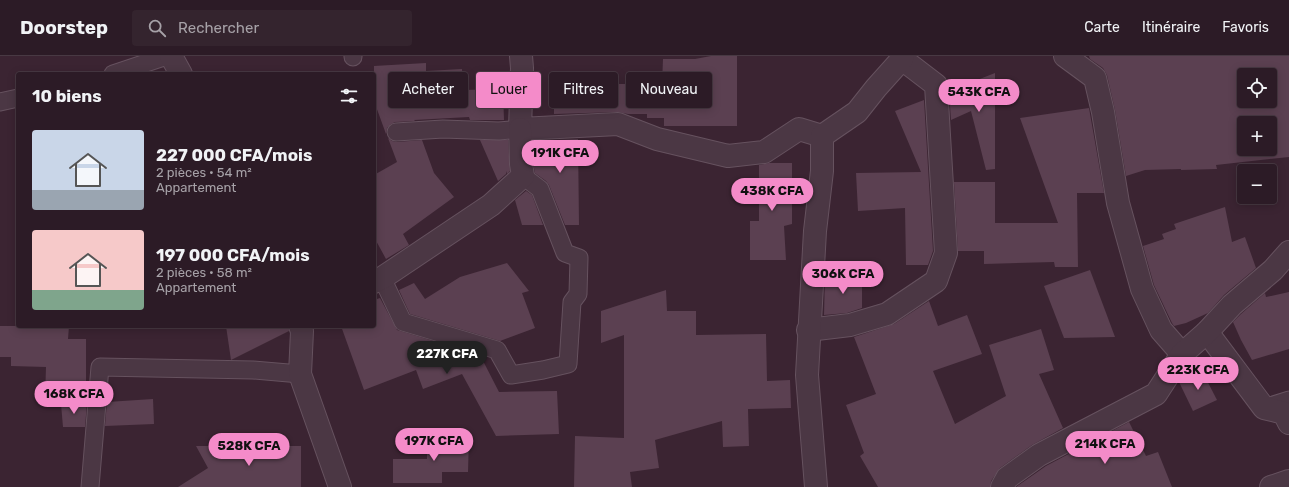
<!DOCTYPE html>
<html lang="fr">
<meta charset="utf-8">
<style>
:root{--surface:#2c1b26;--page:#34242e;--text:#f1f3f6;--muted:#a6a1a7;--line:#483943;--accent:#f48bc9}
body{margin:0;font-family:Rubik,sans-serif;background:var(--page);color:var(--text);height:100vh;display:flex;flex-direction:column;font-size:15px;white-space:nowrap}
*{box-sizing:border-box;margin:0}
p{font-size:13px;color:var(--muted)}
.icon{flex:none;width:22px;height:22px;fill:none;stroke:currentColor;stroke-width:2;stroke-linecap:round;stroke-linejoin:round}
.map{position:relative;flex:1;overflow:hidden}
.details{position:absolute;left:16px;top:16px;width:360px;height:256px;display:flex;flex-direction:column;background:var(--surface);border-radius:4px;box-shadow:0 2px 10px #0003,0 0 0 1px var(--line)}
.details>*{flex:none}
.hud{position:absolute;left:388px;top:16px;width:380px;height:36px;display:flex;gap:8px}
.tools{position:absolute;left:1237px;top:12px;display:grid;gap:8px}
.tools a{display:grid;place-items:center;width:40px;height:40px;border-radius:4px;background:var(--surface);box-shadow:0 2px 10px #0003,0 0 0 1px var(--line);font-size:20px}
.price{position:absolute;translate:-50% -34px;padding:0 9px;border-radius:14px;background:var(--accent);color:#111;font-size:13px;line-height:26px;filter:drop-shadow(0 1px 2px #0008)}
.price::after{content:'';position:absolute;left:50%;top:24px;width:12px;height:9px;margin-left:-6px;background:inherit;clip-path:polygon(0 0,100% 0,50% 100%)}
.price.active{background:#222;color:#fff}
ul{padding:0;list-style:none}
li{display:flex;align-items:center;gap:12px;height:100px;padding:0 16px}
li span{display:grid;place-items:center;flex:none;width:112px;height:80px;border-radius:4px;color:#555}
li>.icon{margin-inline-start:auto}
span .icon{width:48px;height:48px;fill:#fffc;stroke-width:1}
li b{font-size:17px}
h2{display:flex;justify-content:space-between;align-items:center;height:48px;padding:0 16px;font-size:17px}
.tag{padding:0 14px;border-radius:4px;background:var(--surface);box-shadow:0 2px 10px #0003,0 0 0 1px var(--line);font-size:14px;line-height:36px}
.tag.active{background:var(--accent);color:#111}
header{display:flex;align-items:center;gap:24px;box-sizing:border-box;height:56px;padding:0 20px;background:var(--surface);border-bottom:1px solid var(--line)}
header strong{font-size:19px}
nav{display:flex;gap:22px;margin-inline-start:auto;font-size:14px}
.search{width:280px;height:36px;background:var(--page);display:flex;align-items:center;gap:10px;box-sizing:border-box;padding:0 14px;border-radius:4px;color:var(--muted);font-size:15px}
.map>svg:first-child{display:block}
</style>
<header>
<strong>Doorstep</strong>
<div class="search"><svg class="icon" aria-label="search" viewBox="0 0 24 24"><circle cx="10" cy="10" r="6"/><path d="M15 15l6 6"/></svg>Rechercher</div>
<nav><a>Carte</a><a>Itinéraire</a><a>Favoris</a></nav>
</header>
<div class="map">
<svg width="1289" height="431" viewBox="0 0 1289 431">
<rect width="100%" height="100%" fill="#3b2432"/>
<g fill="#5b4051" fill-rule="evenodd">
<path d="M711 0H737V70H664V62H647V58H628L618 56 554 58V28H662L663 3H695Z"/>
<path d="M1089 0H1289V101L1216 109 1217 113 1181 114V113L1145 114 1126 120 1115 54 1107 19 1103 12 1090 3ZM1244 19H1270V45H1244ZM1244 67H1270V93H1244Z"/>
<path d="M426 7V15L462 13 463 34 503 33 504 64H470L469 61 414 64 415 65 395 66 391 68 387 72 386 78 374 45V10Z"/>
<path d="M995 17V113L986 114 971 55 951 64 949 35Z"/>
<path d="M924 44 933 195 928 209H906L905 152 858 155 856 117 921 116 895 55Z"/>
<path d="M1089 52 1104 137H1077L1078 211H1055L1054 206 984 208V195H958L954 126H995V167H1058L1020 62Z"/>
<path d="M388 82 392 85 397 86 422 84 434 117 454 141 403 178 409 189 386 203 374 181V119L397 106Z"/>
<path d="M578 83 579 169H565L549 129 546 125 535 117 533 107V85Z"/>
<path d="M480 84H508L510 115 507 118 506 115V118L498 125Z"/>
<path d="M769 107H792V168L784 170 786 204H750V165H759V109Z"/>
<path d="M526 135 532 139 543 169H522L515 144Z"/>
<path d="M1225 151 1232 186 1245 181 1256 212 1224 239 1208 257 1186 267 1174 270 1172 267 1154 229 1143 190 1164 183 1162 178 1176 173 1174 168Z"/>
<path d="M507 207 529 235 522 237 535 272 500 285 410 258 399 234 414 227 425 243 460 221Z"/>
<path d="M1090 214 1115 281 1064 282 1044 230Z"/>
<path d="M825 221H862V252L847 257 824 259Z"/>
<path d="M666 234 667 255H696V279L766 278 767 325 790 324 791 352 748 353 749 390 723 391 722 365 655 384 659 412 630 416 632 431H574L575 380 624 382V279L601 287V255Z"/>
<path d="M1289 236V293L1252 304 1241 284 1233 266 1241 258 1265 237 1266 241Z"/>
<path d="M380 242 397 274 480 299 499 336 557 335 559 378 496 380 462 318 423 333 416 314 364 334 341 270H374V244Z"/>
<path d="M929 245 938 270 967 259 982 298 933 315 955 368 1006 340 989 289 1041 273 1054 314 1039 318 1063 372 1032 389 1000 412 991 425 990 431H878L860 400 864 397 846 349 876 338 854 281 894 268Z"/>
<path d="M0 270H69L68 283H86V343L45 342 46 311 11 310V301H0Z"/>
<path d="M226 270H288L289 275 231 304Z"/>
<path d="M1202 315 1217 344 1193 355 1179 326Z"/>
<path d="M153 343 154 368 105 370 107 346Z"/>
<path d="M87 347 85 371H63L61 348Z"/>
<path d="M1129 366 1146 400 1158 396 1172 431H1016L1046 410Z"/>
<path d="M427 381H469L468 416H442V427H393V403H427Z"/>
<path d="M196 390H301V431H178L208 412Z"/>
</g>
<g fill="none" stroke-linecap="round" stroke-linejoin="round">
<defs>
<g id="service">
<path d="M353 0V1"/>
<path d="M113 18 167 0"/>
<path d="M0 46 18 42"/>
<path d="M396 76 443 73 499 75 520 73"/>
<path d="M382 222 403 266 497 294 511 319 543 314 568 308 572 246 578 238 579 202 565 197 540 133 523 120"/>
<path d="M1264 352 1289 344"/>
<path d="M90 431 100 311 253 314 300 318"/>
</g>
<g id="minor">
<path d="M171 0 181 18"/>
<path d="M521 0 522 12 520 73 618 68 657 83 728 100 764 96 799 73 822 80"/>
<path d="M1065 0 1095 22 1103 56 1118 147 1142 233 1161 274 1182 298"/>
<path d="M374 226 382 222 491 149 523 120 521 108 520 73"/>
<path d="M300 270 302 275 300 318 340 431"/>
<path d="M808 274 850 269 887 258 936 225 946 197 936 29 902 3"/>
<path d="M1207 276 1264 352 1284 357 1289 367"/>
<path d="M816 431 807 319 815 175 822 115V80L857 56 876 32 902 3 903 0"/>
<path d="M1002 431 1007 422 1039 399 1156 338 1182 298 1207 276 1232 249 1273 214 1289 196"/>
<path d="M1271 431 1289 425"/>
</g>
</defs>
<use href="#service" stroke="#66525f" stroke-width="19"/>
<use href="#minor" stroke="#66525f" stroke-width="24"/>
<use href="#service" stroke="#4b3744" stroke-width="17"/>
<use href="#minor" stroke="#4b3744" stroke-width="22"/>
</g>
</svg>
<div class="tools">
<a><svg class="icon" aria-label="locate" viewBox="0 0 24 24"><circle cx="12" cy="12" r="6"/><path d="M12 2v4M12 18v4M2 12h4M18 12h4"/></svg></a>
<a>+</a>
<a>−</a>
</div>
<b class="price" style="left:979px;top:57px">543K CFA</b>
<b class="price" style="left:560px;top:118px">191K CFA</b>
<b class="price" style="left:772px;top:156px">438K CFA</b>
<b class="price" style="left:843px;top:239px">306K CFA</b>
<b class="price active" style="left:447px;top:319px">227K CFA</b>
<b class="price" style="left:1198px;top:335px">223K CFA</b>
<b class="price" style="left:74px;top:359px">168K CFA</b>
<b class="price" style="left:434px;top:406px">197K CFA</b>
<b class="price" style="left:1105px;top:409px">214K CFA</b>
<b class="price" style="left:249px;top:411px">528K CFA</b>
<div class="hud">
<a class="tag">Acheter</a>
<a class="tag active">Louer</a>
<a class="tag">Filtres</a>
<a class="tag">Nouveau</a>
</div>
<section class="details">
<h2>10 biens<svg class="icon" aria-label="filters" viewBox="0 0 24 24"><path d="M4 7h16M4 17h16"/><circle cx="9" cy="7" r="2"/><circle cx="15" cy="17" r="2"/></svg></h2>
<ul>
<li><span style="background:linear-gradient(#c9d6e8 75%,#9aa5b1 0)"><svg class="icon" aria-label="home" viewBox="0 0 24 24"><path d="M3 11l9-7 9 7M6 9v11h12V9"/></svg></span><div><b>227 000 CFA/mois</b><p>2 pièces · 54 m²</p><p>Appartement</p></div></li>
<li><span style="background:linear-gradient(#f6c9c9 75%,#7fa58c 0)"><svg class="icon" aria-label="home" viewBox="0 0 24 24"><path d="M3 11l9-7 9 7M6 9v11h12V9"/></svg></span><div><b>197 000 CFA/mois</b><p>2 pièces · 58 m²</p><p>Appartement</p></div></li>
</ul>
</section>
</div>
